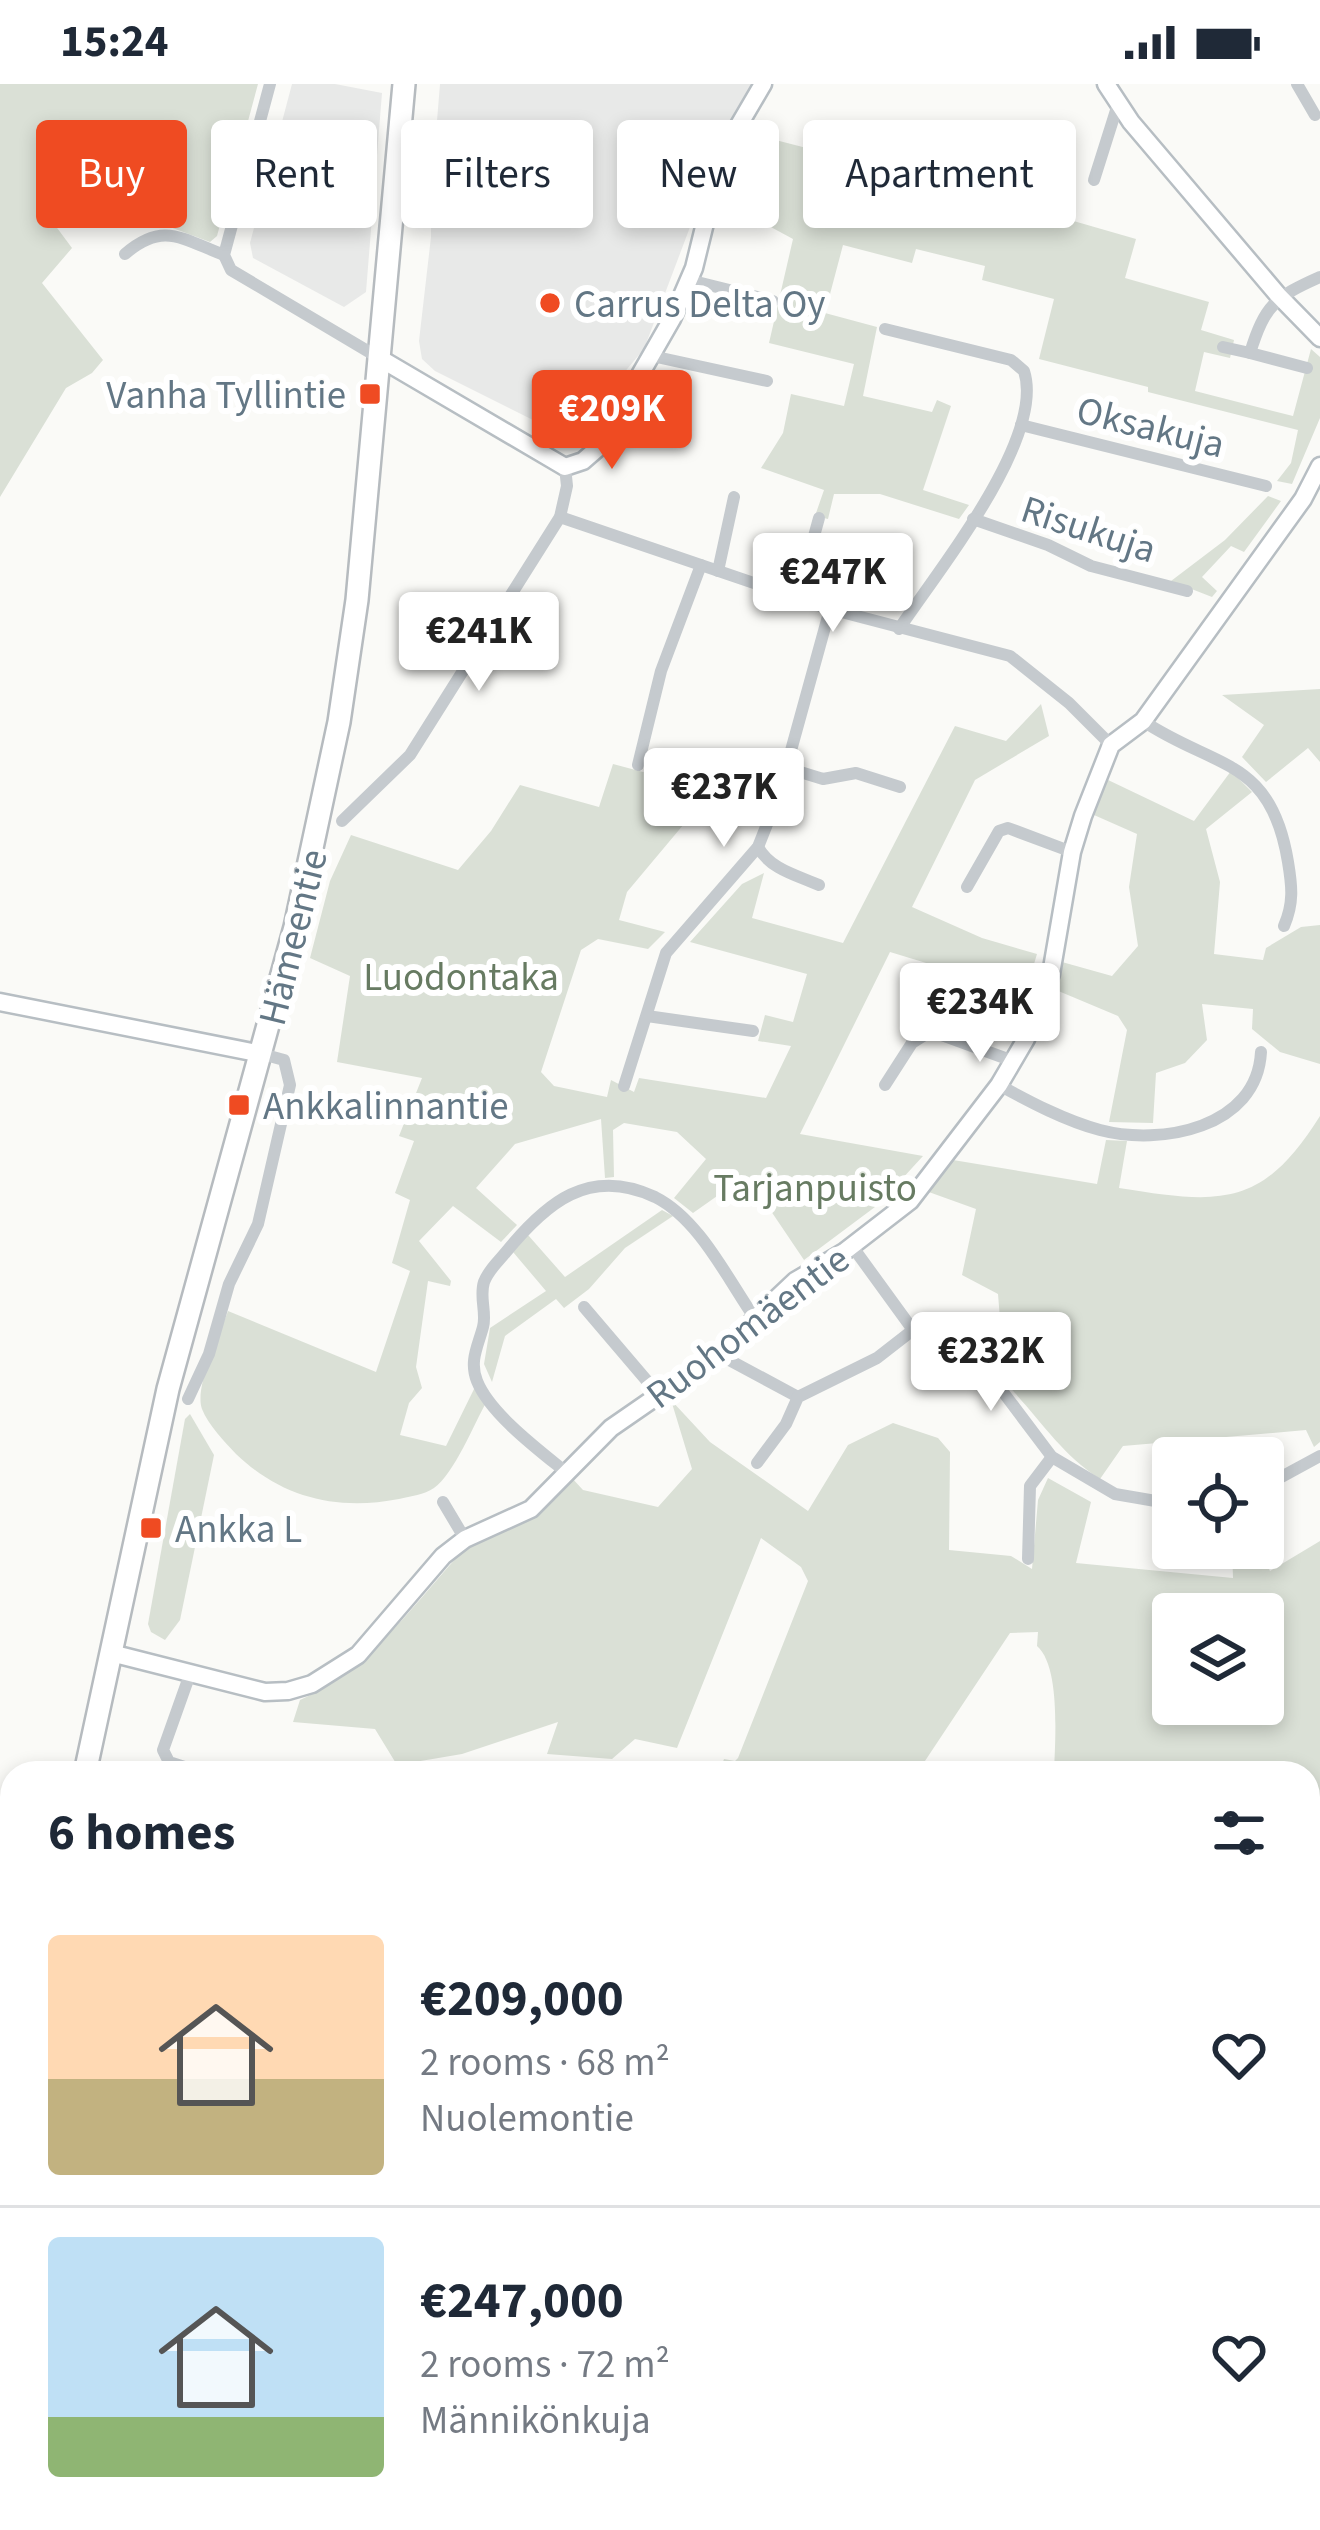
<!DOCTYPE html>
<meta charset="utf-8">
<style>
:root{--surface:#fff;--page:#f6f6f7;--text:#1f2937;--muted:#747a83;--line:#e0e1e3;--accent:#ef4b22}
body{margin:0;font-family:"Source Sans 3",sans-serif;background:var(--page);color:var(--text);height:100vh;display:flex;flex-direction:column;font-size:45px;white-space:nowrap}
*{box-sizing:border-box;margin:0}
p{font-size:39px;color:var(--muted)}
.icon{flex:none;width:66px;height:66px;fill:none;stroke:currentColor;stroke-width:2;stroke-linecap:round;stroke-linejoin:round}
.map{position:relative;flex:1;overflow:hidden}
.side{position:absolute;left:0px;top:1677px;width:1320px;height:771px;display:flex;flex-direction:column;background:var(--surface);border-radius:36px 36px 0 0;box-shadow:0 6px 18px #0003}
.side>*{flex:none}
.banner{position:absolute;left:36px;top:36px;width:1248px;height:108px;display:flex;gap:24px}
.buttons{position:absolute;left:1152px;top:1353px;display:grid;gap:24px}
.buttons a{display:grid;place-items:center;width:132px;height:132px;border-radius:12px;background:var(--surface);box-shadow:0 6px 18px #0003;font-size:60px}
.price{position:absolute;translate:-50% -102px;padding:0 27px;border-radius:12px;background:#fff;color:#222;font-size:39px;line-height:78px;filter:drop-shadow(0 3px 6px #0008)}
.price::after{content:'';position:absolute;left:50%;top:72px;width:36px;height:27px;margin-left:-18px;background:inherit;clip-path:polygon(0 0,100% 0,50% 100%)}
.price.current{background:var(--accent);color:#fff}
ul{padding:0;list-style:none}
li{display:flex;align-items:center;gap:36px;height:300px;padding:0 48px}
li+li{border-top:3px solid var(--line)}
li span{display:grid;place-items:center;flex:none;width:336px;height:240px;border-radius:12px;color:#555}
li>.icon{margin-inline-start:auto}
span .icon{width:144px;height:144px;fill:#fffc;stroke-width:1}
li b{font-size:51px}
h2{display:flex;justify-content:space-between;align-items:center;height:144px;padding:0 48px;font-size:51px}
.pill{padding:0 42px;border-radius:12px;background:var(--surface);box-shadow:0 6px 18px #0003;font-size:42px;line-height:108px}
.pill.current{background:var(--accent);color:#fff}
.status{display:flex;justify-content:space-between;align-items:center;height:84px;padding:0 60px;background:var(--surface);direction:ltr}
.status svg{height:33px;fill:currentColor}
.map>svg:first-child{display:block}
</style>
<div class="status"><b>15:24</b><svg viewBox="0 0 49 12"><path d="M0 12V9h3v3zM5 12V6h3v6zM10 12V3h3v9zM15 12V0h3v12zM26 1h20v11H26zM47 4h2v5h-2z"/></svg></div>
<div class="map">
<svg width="1320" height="2446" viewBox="0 0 1320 2446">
<rect width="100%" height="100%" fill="#fafaf7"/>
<g fill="#e8e9e8">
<path d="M292 0H335L382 9 366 208 344 223 253 174 250 159Z"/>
<path d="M440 0H753L727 45 644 265 601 316 571 333 537 338 435 287 422 275 419 257 431 153V110Z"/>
</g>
<g fill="#dae0d6" fill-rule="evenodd">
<path d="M0 0H258L217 152 210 158 170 143 162 100 103 58 74 72 43 125 72 164 42 199 103 276 92 289 66 304 0 413Z"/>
<path d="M748 49 853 76 862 55 943 78 949 62 1035 86 1025 123 1136 155 1125 194 1209 218 1201 246 1234 256 1230 274 1204 268 1195 307 1293 332 1311 265 1320 273V334L1292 400 1277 397 1291 379 1298 346 1148 308V303L1039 275 1054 215 982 196 985 182 916 165 912 179 843 161 825 229 877 243 863 312 932 328 937 316 951 322 923 406 969 421 959 435 880 410H834L828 435 815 432 824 406 761 384 783 349 791 310 844 322 854 280 769 259 793 155 728 120 731 74Z"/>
<path d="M1268 412 1281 417 1244 468 1231 462 1202 493 1217 507 1212 513 1171 497 1225 456Z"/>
<path d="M1320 605V678L1308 664 1266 698 1242 673 1264 641 1222 611Z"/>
<path d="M1041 620 1049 652 975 696 912 823 982 854 1037 870 1025 910 952 887 943 904 930 895 936 882 890 868 800 1050 923 1072 879 1120 804 1176 754 1102 737 1098 693 1129 674 1114 706 1075 677 1048 624 1039 613 1046 614 1093 605 1094 601 1035 515 1060 476 1104 517 1141 501 1158 453 1122 419 1157 451 1197 450 1202 428 1197 416 1283 422 1304 409 1319 400 1351 446 1362 475 1303 487 1317C474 1340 454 1390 434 1404 424 1411 411 1412 399 1415 337 1427 282 1414 236 1370 225 1358 208 1341 202 1325 194 1304 220 1250 228 1227L376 1288 410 1187 392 1179 410 1116 395 1109 414 1057 399 1052 422 994 337 978 350 892 310 874 330 797 351 751 458 786 491 747 520 701 599 723 613 680 643 688 711 678 769 683 763 709 720 697 627 808 619 836 665 848 648 865 598 855 581 866 541 988 554 1002 607 1013 611 996 634 1008 639 994 766 1014 791 962 758 957 765 931 793 938 807 890 690 858 742 800 764 789 752 834 843 859 955 642 1006 657Z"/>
<path d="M1231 687 1252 708 1206 745 1220 798 1214 870 1263 876 1266 864 1301 843 1320 841V980L1280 968 1252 945 1253 925 1202 920 1207 956 1185 979 1156 989 1153 1039 1109 1038 1127 946 1118 932 1056 906 1062 878 1112 892 1138 862 1129 803 1137 750 1094 731 1106 695 1194 737Z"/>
<path d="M1320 1032V1358L1314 1363 1306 1346 1123 1362 1100 1395C1053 1365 1029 1316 985 1280L1001 1248 998 1210 962 1191 976 1125 926 1107 953 1076 1097 1100 1106 1056 1127 1057 1119 1104C1220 1120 1262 1125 1320 1032Z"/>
<path d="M662 1126 673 1132 625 1164 589 1205 564 1224 556 1215 505 1252 492 1298 484 1280 490 1244 546 1207 513 1168 528 1151 565 1193Z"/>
<path d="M671 1316 710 1358 808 1427 848 1361 893 1339 938 1354 950 1368 949 1466 1011 1472 1032 1485 1038 1416 1048 1394 1091 1418 1076 1479 1233 1494 1232 1464H1260L1270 1487 1320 1457V2298L1308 2292V1689H1054C1055 1657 1061 1583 1037 1562L1038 1548 1010 1549 917 1689H719L724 1675 735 1677 738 1674 808 1497 801 1483 761 1454 677 1664 635 1655 612 1675 547 1670 558 1638 462 1670 397 1681 375 1645 293 1638 300 1616C367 1587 409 1526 457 1473 484 1444 537 1417 571 1393L583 1406 658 1423 692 1385ZM1173 1530H1263V1620H1173Z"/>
<path d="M190 1330 214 1371 180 1536 165 1556 151 1548 148 1540 185 1335Z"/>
<path d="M12 2398V2436H59V2446H0V2408Z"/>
<path d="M270 2436H486L459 2446H277L268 2442Z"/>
<path d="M793 2436H908L911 2446H790Z"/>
</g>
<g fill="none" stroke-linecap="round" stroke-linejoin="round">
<defs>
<g id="secondary">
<path d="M1106 0 1131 38 1278 211 1320 254"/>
<path d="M381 275 565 383 583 377 598 364 672 235 694 184 722 70 763 0"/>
<path d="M0 918 262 970"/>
<path d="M111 1569 265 1608 288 1607 312 1600 358 1571 443 1472 465 1455 531 1425 611 1344 718 1270 795 1197 844 1168 910 1117 999 1001 1026 955 1051 890 1072 768 1083 732 1111 661 1143 637 1303 415 1320 382"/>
</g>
<g id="highway">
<path d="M85 1689 168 1305 295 843 339 638 357 516 404 0"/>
<path d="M0 2091 12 2039"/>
</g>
</defs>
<use href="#secondary" stroke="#b7bec3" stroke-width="21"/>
<use href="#highway" stroke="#b6bbbf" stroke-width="26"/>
<g stroke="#c5cace" stroke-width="12">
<path d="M270 0 224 171 231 186 381 275"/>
<path d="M1297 0 1315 31"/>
<path d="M1094 96 1118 20"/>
<path d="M125 170C163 137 182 155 224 171"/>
<path d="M689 196 773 217"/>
<path d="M885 245 1011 276 1024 287C1046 354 937 488 899 545"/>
<path d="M1223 263 1250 269C1265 221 1275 213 1320 193"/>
<path d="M1250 269 1307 284"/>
<path d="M652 272 767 297"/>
<path d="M1021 341 1266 402"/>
<path d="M560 433 830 525 1010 572 1069 619 1111 661"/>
<path d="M973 435 1048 461 1091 482 1187 507"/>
<path d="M718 487 734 413"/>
<path d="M797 514 819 434"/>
<path d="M1143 637C1215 685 1271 673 1288 778 1292 802 1294 819 1284 842"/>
<path d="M638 681 661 587 701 481"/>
<path d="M784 683 823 695 856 689 900 703"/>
<path d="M342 737 410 671 560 433 567 402 565 383"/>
<path d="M758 763C770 785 796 791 819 801"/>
<path d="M967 803 999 747 1008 744 1072 768"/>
<path d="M647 932 753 947"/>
<path d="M885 1001 912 959 931 947 1013 977"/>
<path d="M999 1001C1030 1018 1066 1037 1100 1046 1161 1062 1257 1044 1261 968"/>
<path d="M624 1002 666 869 758 763 779 710 830 525"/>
<path d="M852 1162 913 1246 982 1286 1003 1308 1052 1373 1115 1410 1173 1420"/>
<path d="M584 1223 659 1311"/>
<path d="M718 1270 798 1313"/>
<path d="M188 1315 209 1270 229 1200 258 1140 290 1001 284 976 262 970"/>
<path d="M757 1379 786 1340 798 1313 877 1274 913 1246"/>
<path d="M567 1389C540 1367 490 1330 477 1297 469 1277 478 1262 483 1243 487 1229 479 1213 484 1198 489 1185 498 1178 506 1168 546 1119 589 1082 655 1113 699 1135 727 1194 754 1233"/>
<path d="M1263 1403 1320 1372"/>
<path d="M443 1418 465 1455"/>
<path d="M1028 1475 1030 1402 1052 1373"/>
<path d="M190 1590 163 1666 169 1678 203 1689"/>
<path d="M233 2436 253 2446"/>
<path d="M110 2446 117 2436"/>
<path d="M1205 2446H1269"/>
</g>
<use href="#secondary" stroke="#fff" stroke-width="16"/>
<use href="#highway" stroke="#fff" stroke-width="21"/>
</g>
<g fill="#ef4b22" stroke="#fff" stroke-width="4.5">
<circle cx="550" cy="219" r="12"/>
<rect x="358" y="298" width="24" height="24" rx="6"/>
<rect x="227" y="1009" width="24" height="24" rx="6"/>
<rect x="139" y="1432" width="24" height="24" rx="6"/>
</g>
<g text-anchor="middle" stroke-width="12" stroke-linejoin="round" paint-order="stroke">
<g font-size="39" fill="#637785" stroke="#fff" text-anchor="start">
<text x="574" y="233">Carrus Delta Oy</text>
<text x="346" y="324" text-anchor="end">Vanha Tyllintie</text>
<text x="263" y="1035">Ankkalinnantie</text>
<text x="175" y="1458">Ankka L</text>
</g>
<g font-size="39" fill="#637785" stroke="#fff">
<text transform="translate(1151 342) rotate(14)" y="14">Oksakuja</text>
<text transform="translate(1089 444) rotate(18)" y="14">Risukuja</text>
<text transform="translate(292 853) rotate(-76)" y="14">Hämeentie</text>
<text transform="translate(747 1242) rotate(-37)" y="14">Ruohomäentie</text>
</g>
<g font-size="39" fill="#677b62" stroke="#fff">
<text x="461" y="906">Luodontaka</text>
<text x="815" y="1117">Tarjanpuisto</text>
</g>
</g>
</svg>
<div class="buttons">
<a><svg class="icon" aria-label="locate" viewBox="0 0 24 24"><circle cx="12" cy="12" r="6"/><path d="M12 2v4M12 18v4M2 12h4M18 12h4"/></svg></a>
<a><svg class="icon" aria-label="layers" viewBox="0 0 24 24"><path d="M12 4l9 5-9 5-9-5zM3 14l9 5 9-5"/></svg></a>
</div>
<b class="price current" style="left:612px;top:388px">€209K</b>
<b class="price" style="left:833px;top:551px">€247K</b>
<b class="price" style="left:479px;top:610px">€241K</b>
<b class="price" style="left:724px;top:766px">€237K</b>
<b class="price" style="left:980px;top:981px">€234K</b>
<b class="price" style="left:991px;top:1330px">€232K</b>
<div class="banner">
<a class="pill current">Buy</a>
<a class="pill">Rent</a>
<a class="pill">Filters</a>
<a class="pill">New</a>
<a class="pill">Apartment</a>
</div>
<section class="side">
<h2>6 homes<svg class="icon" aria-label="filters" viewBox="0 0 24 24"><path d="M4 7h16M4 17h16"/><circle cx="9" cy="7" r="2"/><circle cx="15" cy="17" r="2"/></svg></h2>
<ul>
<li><span style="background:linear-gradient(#ffd9b3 60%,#c2b280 0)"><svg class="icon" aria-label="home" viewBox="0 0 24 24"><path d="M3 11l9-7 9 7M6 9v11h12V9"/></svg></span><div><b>€209,000</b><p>2 rooms · 68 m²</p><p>Nuolemontie</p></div><svg class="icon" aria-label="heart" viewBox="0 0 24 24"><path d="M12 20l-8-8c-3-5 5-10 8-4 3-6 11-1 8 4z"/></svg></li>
<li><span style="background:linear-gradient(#bfe0f5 75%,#8fb573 0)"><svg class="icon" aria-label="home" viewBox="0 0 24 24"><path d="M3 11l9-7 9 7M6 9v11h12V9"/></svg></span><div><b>€247,000</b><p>2 rooms · 72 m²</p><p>Männikönkuja</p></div><svg class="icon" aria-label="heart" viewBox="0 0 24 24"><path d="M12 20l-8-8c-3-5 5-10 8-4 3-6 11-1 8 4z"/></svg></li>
</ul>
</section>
</div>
